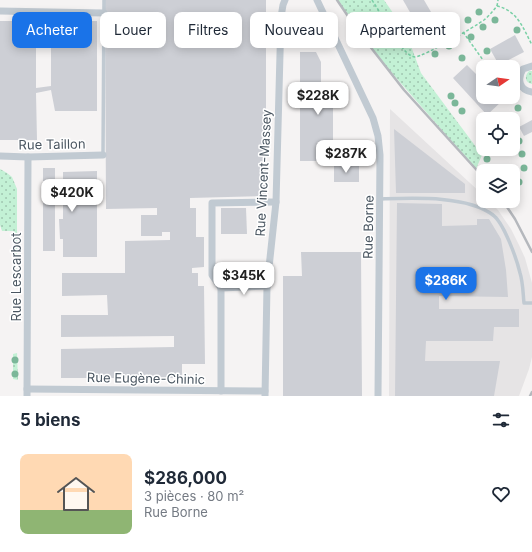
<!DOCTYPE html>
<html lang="fr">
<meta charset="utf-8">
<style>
:root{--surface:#fff;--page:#f2f2f3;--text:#1f2937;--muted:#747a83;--line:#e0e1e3;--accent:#1a73e8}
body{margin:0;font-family:Inter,sans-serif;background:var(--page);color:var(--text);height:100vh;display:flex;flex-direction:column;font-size:15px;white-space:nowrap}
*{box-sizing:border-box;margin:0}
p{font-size:13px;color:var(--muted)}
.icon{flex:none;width:22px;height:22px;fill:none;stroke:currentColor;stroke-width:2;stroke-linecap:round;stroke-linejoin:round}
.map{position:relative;height:396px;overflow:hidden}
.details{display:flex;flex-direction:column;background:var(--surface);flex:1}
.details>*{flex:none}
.banner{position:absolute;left:12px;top:12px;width:508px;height:36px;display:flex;gap:8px}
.needle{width:26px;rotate:77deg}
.controls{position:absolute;left:476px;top:60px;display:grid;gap:8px}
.controls a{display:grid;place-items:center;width:44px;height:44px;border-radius:8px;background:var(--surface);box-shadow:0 2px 10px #0003;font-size:20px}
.price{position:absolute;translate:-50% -34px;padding:0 9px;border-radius:8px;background:#fff;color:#222;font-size:13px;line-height:26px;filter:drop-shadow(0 1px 2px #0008)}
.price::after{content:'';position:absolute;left:50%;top:24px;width:12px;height:9px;margin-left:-6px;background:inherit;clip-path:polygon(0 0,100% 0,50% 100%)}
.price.selected{background:var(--accent);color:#fff}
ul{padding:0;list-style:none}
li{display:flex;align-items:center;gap:12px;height:100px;padding:0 20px}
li+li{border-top:1px solid var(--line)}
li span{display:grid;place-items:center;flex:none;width:112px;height:80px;border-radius:8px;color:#555}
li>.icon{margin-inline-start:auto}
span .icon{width:48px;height:48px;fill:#fffc;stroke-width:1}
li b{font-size:17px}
h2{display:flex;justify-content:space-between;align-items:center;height:48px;padding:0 20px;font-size:17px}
.pill{padding:0 14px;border-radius:8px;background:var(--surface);box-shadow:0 2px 10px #0003;font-size:14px;line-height:36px}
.pill.selected{background:var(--accent);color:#fff}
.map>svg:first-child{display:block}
</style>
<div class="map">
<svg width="532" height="396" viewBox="0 0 532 396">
<defs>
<pattern id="grass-dots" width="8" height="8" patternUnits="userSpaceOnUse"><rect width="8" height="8" fill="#c3f1d5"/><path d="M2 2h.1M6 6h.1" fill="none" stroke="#a0c6b0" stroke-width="1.8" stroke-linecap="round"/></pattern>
</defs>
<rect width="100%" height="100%" fill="#f5f3f3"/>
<path fill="#e6e4e5" d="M390 109 483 195V201H489L498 210 511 229 519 245 525 258 532 283V357L529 369 519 396H389Z"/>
<g fill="url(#grass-dots)">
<path d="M337 0H384L405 30 421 73 482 155 476 169 377 56 358 31Z"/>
<path d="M529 71H532V84C525 83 524 76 529 71Z"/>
<path d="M0 169 7 173 12 177 17 189V258H15L14 232 13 231H2L0 225Z"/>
<path d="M17 353 18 380 13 379V354Z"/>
</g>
<g fill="#cdcfd5">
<path d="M105 0H266V196L190 198V208H196V237H204V267L192 268V273H198V286H204L205 364H182V378H61V349L174 347V336L61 337V315H108L107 295 62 296V273H125V241L170 240V232H162V236H141V215H157V208L106 209Z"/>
<path d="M403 0H424L431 12 415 21Z"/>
<path d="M0 21H36V88L51 86V21H97V111H55L51 90 36 93 37 140H0Z"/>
<path d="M515 35 524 52 499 65 490 49Z"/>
<path d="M300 52H316L321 62V87H333V142H354V161H300Z"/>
<path d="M467 65 483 81V97H498L502 101 487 115 453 78Z"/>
<path d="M532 120V132L524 136 519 127Z"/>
<path d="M394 129 465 184V193H396Z"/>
<rect x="334" y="165" width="25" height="17"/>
<path d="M43 168H55V199H63V172L97 171V257H63V239H60L59 219H63V204H55V251H43Z"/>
<path d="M397 203 442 204V226L477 225V219H489L501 239 506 270 508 297 439 296V309H519V327H494L493 341H426L425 361H500L494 396H395Z"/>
<path d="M221 208H246L247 234H221Z"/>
<path d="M301 252H361L362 396H283V276H302Z"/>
</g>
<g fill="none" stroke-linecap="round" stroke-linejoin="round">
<g stroke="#7ad0a6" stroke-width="1.5" stroke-dasharray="3 2" stroke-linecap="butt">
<path d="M372 0 401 46C405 51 409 56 415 57 423 57 476 26 484 20 489 16 493 11 497 6 518 11 523 28 532 45"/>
<path d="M497 6 498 0"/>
<path d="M463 32 488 67"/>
</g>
<g stroke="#c1cad2" stroke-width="3.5">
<path d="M103 155 104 0"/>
<path d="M380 199C412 198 467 195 493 215 504 223 517 260 520 273 523 282 523 294 524 303H532"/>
</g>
<g stroke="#c1cad2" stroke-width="7">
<path d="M317 0 373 118 378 136 380 155 378 396"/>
<path d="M0 11 104 13"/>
<path d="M532 66 523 69C517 79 519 90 532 92"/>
<path d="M0 156 28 157 103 155"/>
<path d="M221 288 267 286"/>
<path d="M27 389 265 391"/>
<path d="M221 391V288L212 275V203L276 202"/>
<path d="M27 396 28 157"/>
<path d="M265 396 267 286 276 202 281 17 283 5 285 0"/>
</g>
<g stroke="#b5b8bd" stroke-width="2.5">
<path d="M337 0 358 31 404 90 483 177"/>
<path d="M503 201 515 219 532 252"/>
<path d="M530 396 532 392"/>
</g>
</g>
<g fill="#7bb799">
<circle cx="479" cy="12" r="3.5"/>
<circle cx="468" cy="20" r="3.5"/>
<circle cx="495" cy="20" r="3.5"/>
<circle cx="483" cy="27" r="3.5"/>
<circle cx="517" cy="30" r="3.5"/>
<circle cx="437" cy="37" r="3.5"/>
<circle cx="471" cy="37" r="3.5"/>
<circle cx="428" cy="44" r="3.5"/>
<circle cx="449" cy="46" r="3.5"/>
<circle cx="487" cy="51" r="3.5"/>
<circle cx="435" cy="54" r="3.5"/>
<circle cx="462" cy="58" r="3.5"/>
<circle cx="451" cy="96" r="3.5"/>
<circle cx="455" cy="103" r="3.5"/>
<circle cx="518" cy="108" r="3.5"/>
<circle cx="462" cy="111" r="3.5"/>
<circle cx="519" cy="141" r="3.5"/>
<circle cx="522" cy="154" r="3.5"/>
<circle cx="487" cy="159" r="3.5"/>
<circle cx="524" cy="168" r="3.5"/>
<circle cx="519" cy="182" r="3.5"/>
<circle cx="15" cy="360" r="3.5"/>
<circle cx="15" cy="374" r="3.5"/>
</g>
<g text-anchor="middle" stroke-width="3" stroke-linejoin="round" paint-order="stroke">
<g font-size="13" fill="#4a5661" stroke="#fff">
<text transform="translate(52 144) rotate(-1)" y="5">Rue Taillon</text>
<text transform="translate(263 173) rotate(-87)" y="5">Rue Vincent-Massey</text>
<text transform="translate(368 227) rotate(-89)" y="5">Rue Borne</text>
<text transform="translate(16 277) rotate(-90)" y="5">Rue Lescarbot</text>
<text transform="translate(146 378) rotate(1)" y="5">Rue Eugène-Chinic</text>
</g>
</g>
</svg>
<div class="controls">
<a><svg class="needle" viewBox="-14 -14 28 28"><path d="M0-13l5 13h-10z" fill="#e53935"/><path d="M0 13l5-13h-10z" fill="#747a83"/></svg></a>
<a><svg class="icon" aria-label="locate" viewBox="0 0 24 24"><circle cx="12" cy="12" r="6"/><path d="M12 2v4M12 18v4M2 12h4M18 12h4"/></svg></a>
<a><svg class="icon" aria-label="layers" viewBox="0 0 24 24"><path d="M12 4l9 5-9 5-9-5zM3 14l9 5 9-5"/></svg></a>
</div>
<b class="price" style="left:318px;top:116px">$228K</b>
<b class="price" style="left:346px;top:174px">$287K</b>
<b class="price" style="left:72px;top:213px">$420K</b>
<b class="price" style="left:244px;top:296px">$345K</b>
<b class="price selected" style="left:446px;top:301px">$286K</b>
<div class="banner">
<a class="pill selected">Acheter</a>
<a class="pill">Louer</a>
<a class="pill">Filtres</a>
<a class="pill">Nouveau</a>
<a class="pill">Appartement</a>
</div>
</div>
<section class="details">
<h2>5 biens<svg class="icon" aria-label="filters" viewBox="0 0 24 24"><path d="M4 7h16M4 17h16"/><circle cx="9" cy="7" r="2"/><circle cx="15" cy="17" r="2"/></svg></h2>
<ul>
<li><span style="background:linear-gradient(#ffd9b3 70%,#8fb573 0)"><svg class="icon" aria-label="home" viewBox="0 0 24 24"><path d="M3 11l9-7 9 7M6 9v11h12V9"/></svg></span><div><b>$286,000</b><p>3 pièces · 80 m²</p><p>Rue Borne</p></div><svg class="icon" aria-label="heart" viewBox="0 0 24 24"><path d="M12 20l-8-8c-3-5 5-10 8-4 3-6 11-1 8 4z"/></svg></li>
</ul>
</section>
